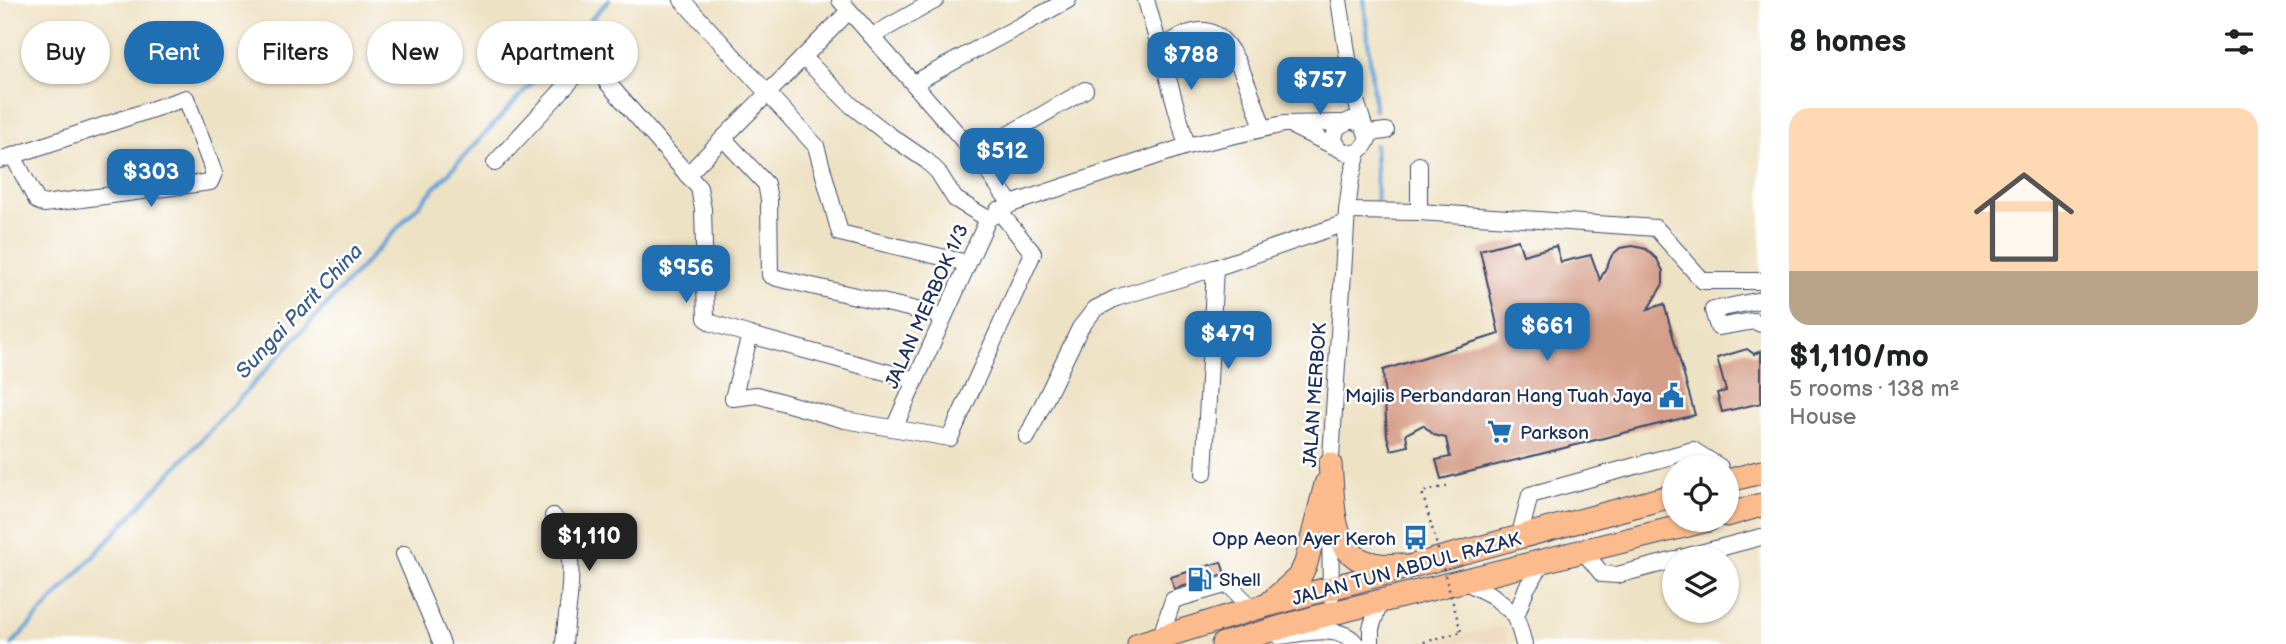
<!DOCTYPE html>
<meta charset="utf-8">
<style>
:root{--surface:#fff;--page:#f6f6f6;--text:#202124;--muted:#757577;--accent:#1f6fb2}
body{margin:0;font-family:"Balsamiq Sans",sans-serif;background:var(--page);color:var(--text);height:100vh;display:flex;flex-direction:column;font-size:26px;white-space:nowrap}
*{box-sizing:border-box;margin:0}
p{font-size:23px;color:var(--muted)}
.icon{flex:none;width:38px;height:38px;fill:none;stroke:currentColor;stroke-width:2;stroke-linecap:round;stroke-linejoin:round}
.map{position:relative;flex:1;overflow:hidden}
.drawer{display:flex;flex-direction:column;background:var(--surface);width:525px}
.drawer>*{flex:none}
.top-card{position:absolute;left:21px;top:21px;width:665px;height:63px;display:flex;gap:14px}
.fabs{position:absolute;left:1662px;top:455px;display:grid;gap:14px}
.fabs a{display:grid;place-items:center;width:77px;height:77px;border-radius:50%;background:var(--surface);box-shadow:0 2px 5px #0004;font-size:35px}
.price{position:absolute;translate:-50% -60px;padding:0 16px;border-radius:14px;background:var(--accent);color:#fff;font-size:23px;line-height:46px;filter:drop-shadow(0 2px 4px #0008)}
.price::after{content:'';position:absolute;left:50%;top:42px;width:21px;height:16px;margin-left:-10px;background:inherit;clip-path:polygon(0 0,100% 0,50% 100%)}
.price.current{background:#222;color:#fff}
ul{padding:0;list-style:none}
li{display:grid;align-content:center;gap:14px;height:371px;padding:0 28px}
li span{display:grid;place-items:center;height:217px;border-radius:21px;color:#555}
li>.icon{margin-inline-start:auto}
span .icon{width:126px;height:126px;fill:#fffc;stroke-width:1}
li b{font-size:30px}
h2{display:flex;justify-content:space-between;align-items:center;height:84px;padding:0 28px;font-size:30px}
.tag{padding:0 24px;border-radius:32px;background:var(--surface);box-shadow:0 2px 5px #0004;font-size:24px;line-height:63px}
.tag.current{background:var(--accent);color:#fff}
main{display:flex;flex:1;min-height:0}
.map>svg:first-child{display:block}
</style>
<main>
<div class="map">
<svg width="1761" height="644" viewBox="0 0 1761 644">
<rect width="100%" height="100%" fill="#fff"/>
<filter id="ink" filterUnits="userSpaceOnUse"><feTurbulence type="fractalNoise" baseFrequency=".0143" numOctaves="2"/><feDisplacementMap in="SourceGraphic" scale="14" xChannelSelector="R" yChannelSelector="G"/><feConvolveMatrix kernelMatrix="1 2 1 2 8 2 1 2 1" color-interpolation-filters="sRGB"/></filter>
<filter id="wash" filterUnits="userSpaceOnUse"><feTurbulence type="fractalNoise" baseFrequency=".00686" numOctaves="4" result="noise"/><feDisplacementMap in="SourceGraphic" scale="28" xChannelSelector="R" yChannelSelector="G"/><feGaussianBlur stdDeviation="1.57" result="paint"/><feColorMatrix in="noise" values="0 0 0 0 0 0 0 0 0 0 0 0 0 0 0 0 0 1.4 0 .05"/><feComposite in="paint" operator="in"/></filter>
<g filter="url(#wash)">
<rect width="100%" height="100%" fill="#eee2c4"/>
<path fill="#eed7bb" d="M1504 627 1508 644H1410Z"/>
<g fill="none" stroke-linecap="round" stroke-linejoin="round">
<g stroke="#66a2d7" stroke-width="4.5">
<path d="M1364 0 1375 110"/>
<path d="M1375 145 1377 201"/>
<path d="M12 644 609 0"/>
</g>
</g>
<g id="blocks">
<g fill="#d59e88">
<path d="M1518 240 1523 255 1556 246 1561 262 1591 255 1600 280 1612 255 1620 248 1633 246 1646 249 1657 259 1663 271V284L1648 309 1664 304 1695 415 1441 479 1436 460 1450 457 1446 438 1434 435 1423 425 1406 434 1408 446 1391 450 1387 436 1383 370 1499 334 1480 250Z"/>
<path d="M1747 349 1754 354 1761 351V403L1722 412 1717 393 1726 391 1717 358Z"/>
<path d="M1221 562 1225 574 1174 589 1171 577Z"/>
</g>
</g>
</g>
<g filter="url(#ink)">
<use href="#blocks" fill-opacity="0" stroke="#3b4a6d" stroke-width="2"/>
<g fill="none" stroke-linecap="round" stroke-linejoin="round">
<defs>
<g id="minor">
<path d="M682 0 816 146 840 233 967 263"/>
<path d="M840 0 975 154 1011 204"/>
<path d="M1146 0 1187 146"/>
<path d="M1339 0 1353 91 1368 139C1361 158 1339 158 1334 138L1337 127 1351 120 1362 124"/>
<path d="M872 36 936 0"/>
<path d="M1159 48C1172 42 1186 32 1200 31 1234 27 1253 102 1263 127"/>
<path d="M803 57 852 106 889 135 927 161 938 172 955 199 988 219"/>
<path d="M914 83 1068 0"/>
<path d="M1296 128 1338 148"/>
<path d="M1368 133 1386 131"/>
<path d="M723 138 766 184 769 199 770 275 777 278 943 316"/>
<path d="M975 154 1085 90"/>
<path d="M0 160 186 98 214 173 210 182 44 204 37 201 13 156"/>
<path d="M495 163 577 74C585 68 591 67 599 73L699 188 703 209 706 318 712 323 750 335 915 380"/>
<path d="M687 175 849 11"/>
<path d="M1347 211 1419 212 1656 228 1703 281H1761"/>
<path d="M1419 212V165"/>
<path d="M1761 300 1713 310 1718 327 1754 321 1761 324"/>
<path d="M750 335 733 398 757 395 845 420 950 438 1033 253 998 210"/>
<path d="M894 428 988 219 1011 204 1187 146 1284 124 1341 123"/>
<path d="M1027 437 1080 328 1095 309 1116 298 1215 268 1346 223"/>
<path d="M1204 473 1215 268"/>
<path d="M1330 473 1347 211 1351 179 1358 152"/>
<path d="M553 516C582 553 567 601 564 644"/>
<path d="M1330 520 1331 596"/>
<path d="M1519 538 1530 495 1693 450 1720 467"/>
<path d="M1583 551 1602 574 1617 575 1675 560"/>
<path d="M404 554 442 644"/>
<path d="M1681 558 1761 537"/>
<path d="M1466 582 1493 596 1516 616 1524 644"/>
<path d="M1516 616 1527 587 1544 561"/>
<path d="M1161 636 1173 600 1228 584 1253 609"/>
<path d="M1279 636C1301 634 1342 623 1356 644"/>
<path d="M1371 644V628L1380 602"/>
</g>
<g id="highway">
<path d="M1330 464C1335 515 1328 571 1399 565"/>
<path d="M1727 481 1761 472"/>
<path d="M1727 515 1761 505"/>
<path d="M1272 601 1300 576 1306 563 1326 484"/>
<path d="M1139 644 1253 609 1675 495"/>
<path d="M1223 644 1317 617 1708 520"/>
</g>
</defs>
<use href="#minor" stroke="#3b4a6d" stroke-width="18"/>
<use href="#highway" stroke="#3b4a6d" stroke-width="25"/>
<path stroke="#3b4a6d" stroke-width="2.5" stroke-dasharray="2 5" stroke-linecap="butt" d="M1417 644 1461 632"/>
<use href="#minor" stroke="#fff" stroke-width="16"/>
<use href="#highway" stroke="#fbbb8d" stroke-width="23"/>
<path stroke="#3b4a6d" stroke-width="2.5" stroke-dasharray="2 5" stroke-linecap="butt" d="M1447 486 1422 492 1461 632"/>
</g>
</g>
<defs>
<symbol id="civic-bare" viewBox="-9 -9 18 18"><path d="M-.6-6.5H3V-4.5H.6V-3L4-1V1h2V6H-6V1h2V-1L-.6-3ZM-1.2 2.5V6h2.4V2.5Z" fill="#1f6fb2" stroke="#fff" stroke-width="2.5" paint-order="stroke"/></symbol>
<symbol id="supermarket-bare" viewBox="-9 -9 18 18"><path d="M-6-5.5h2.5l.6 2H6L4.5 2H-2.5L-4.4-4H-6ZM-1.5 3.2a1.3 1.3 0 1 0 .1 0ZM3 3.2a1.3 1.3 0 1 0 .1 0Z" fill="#1f6fb2" stroke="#fff" stroke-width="2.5" paint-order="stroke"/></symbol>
<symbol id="bus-bare" viewBox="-9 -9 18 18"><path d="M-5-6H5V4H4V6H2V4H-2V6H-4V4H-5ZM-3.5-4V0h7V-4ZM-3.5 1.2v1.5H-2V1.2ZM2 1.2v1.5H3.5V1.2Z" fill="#1f6fb2" stroke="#fff" stroke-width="2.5" paint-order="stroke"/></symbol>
<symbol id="fuel-bare" viewBox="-9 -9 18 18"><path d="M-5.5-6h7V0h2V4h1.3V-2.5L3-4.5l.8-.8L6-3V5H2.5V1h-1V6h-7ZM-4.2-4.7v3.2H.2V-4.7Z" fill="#1f6fb2" stroke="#fff" stroke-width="2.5" paint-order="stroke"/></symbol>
</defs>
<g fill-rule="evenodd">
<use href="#civic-bare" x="1654" y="378" width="35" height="35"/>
<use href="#supermarket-bare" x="1482" y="414" width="35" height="35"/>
<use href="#bus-bare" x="1398" y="520" width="35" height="35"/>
<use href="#fuel-bare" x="1182" y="562" width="35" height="35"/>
</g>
<g text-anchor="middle" stroke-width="5" stroke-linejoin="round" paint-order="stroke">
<g font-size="19" fill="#1b2f5e" stroke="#fff">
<text transform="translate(926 306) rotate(-66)" y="7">JALAN MERBOK 1/3</text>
<text transform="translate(1314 395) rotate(-86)" y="7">JALAN MERBOK</text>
<text transform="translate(1406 568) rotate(-15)" y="7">JALAN TUN ABDUL RAZAK</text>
</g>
<g font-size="19" fill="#1b2f5e" stroke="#fff" text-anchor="end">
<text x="1652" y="402">Majlis Perbandaran Hang Tuah Jaya</text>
<text x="1520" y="439" text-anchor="start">Parkson</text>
<text x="1396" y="545">Opp Aeon Ayer Keroh</text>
<text x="1219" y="586" text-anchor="start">Shell</text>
</g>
<g font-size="21" font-style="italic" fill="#395d8e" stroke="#fff">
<text transform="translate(299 311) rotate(-47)" y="7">Sungai Parit China</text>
</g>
</g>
</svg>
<div class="fabs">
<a><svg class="icon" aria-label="locate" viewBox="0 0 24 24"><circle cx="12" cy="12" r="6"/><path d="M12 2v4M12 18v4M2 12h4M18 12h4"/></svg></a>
<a><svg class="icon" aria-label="layers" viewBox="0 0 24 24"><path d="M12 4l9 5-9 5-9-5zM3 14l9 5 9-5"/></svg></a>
</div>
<b class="price" style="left:1191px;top:92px">$788</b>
<b class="price" style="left:1320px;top:117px">$757</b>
<b class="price" style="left:1002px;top:188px">$512</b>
<b class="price" style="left:151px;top:209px">$303</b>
<b class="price" style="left:686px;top:305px">$956</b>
<b class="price" style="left:1547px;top:363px">$661</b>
<b class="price" style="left:1228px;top:371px">$479</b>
<b class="price current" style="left:589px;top:573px">$1,110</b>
<div class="top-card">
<a class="tag">Buy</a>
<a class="tag current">Rent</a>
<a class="tag">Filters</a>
<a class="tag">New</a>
<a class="tag">Apartment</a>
</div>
</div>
<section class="drawer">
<h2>8 homes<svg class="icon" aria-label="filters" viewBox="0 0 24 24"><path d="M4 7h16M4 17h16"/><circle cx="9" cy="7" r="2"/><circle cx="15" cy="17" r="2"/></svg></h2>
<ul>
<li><span style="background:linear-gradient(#ffd9b3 75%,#b9a48a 0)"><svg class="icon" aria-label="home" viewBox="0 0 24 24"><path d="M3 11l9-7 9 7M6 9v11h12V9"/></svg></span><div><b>$1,110/mo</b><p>5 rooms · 138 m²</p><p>House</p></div></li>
</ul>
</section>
</main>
